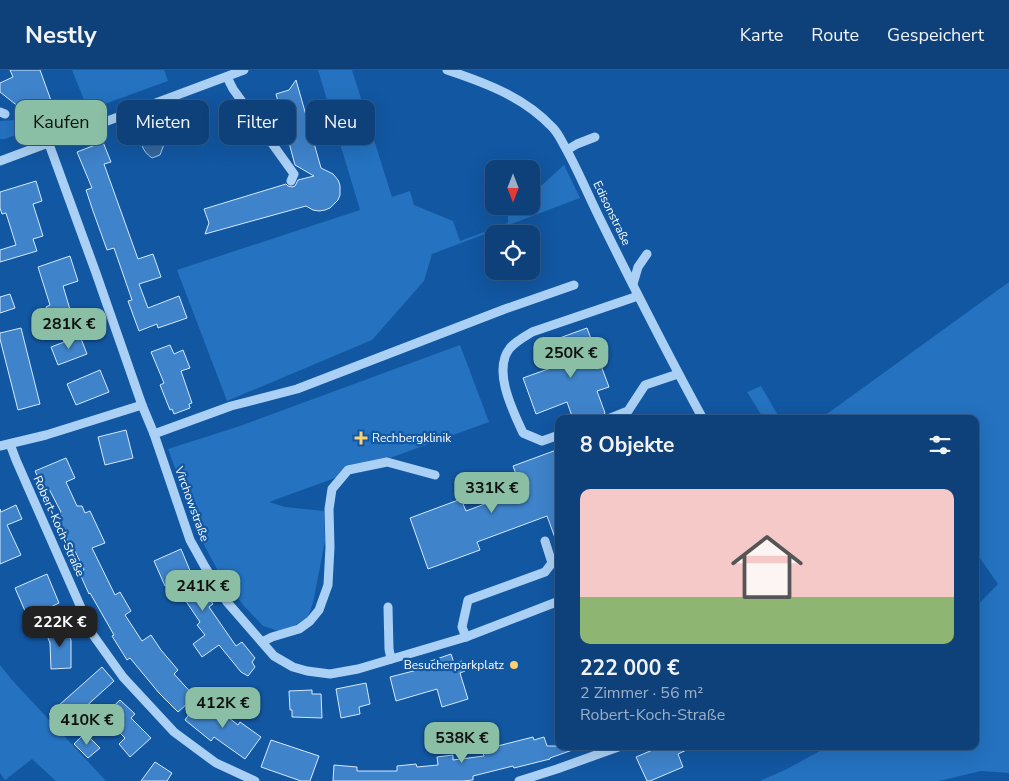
<!DOCTYPE html>
<html lang="de">
<meta charset="utf-8">
<style>
:root{--surface:#0e417a;--page:#17487f;--text:#f1f3f6;--muted:#9bafc7;--line:#2e5a8b;--accent:#8abfa5}
body{margin:0;font-family:"Nunito Sans",sans-serif;background:var(--page);color:var(--text);height:100vh;display:flex;flex-direction:column;font-size:19px;white-space:nowrap}
*{box-sizing:border-box;margin:0}
p{font-size:16px;color:var(--muted)}
.icon{flex:none;width:28px;height:28px;fill:none;stroke:currentColor;stroke-width:2;stroke-linecap:round;stroke-linejoin:round}
.map{position:relative;flex:1;overflow:hidden}
.sheet{position:absolute;left:555px;top:345px;width:424px;height:335px;display:flex;flex-direction:column;background:var(--surface);border-radius:10px;box-shadow:0 5px 20px #0002,0 0 0 1px var(--line)}
.sheet>*{flex:none}
.hud{position:absolute;left:15px;top:30px;width:465px;height:45px;display:flex;gap:10px}
.needle{width:32px;rotate:180deg}
.controls{position:absolute;left:485px;top:90px;display:grid;gap:10px}
.controls a{display:grid;place-items:center;width:55px;height:55px;border-radius:10px;background:var(--surface);box-shadow:0 5px 20px #0002,0 0 0 1px var(--line);font-size:25px}
.price{position:absolute;translate:-50% -42px;padding:0 11px;border-radius:10px;background:var(--accent);color:#111;font-size:16px;line-height:32px;filter:drop-shadow(0 1px 2px #0008)}
.price::after{content:'';position:absolute;left:50%;top:30px;width:15px;height:11px;margin-left:-8px;background:inherit;clip-path:polygon(0 0,100% 0,50% 100%)}
.price.active{background:#222;color:#fff}
ul{padding:0;list-style:none}
li{display:grid;align-content:center;gap:10px;height:265px;padding:0 25px}
li+li{border-top:1px solid var(--line)}
li span{display:grid;place-items:center;height:155px;border-radius:10px;color:#555}
li>.icon{margin-inline-start:auto}
span .icon{width:90px;height:90px;fill:#fffc;stroke-width:1}
li b{font-size:21px}
h2{display:flex;justify-content:space-between;align-items:center;height:60px;padding:0 25px;font-size:21px}
.pill{padding:0 18px;border-radius:10px;background:var(--surface);box-shadow:0 5px 20px #0002,0 0 0 1px var(--line);font-size:18px;line-height:45px}
.pill.active{background:var(--accent);color:#111}
header{display:flex;align-items:center;gap:30px;box-sizing:border-box;height:70px;padding:0 25px;background:var(--surface);border-bottom:1px solid var(--line)}
header strong{font-size:24px}
nav{display:flex;gap:28px;margin-inline-start:auto;font-size:18px}
.map>svg:first-child{display:block}
</style>
<header>
<strong>Nestly</strong>
<nav><a>Karte</a><a>Route</a><a>Gespeichert</a></nav>
</header>
<div class="map">
<svg width="1009" height="711" viewBox="0 0 1009 711">
<rect width="100%" height="100%" fill="#1257a2"/>
<g fill="#2472c0">
<path d="M72 0H164L168 11 88 40Z"/>
<path d="M318 0H352L392 127 410 121 414 135 453 151 460 171 508 153V137L509 136H531V125L564 95 580 128 432 184 424 211 372 270 227 331 177 200 360 140Z"/>
<path d="M55 44 58 50 5 69H0V51L17 50 25 54Z"/>
<path d="M1009 212V703L981 701 939 711H760L787 699 829 676H975V538L998 514 975 481V349H820Z"/>
<path d="M460 275 489 352 269 432 285 437 324 441 325 471 313 533 308 547 294 556 279 561 263 556 244 536 219 503 202 471 168 379 240 356Z"/>
<path d="M761 316 780 349H764L747 322Z"/>
<path d="M0 595 12 610 106 711H56L32 689 5 710 0 703Z"/>
</g>
<path fill="#35669c" stroke="#9dccf8" d="M165 44 173 45 177 53 166 69 160 85 152 88C141 80 141 74 141 61L155 49Z"/>
<g fill="#3f83ca" stroke="#d5e9fe">
<path d="M10 0H40L53 36 26 46 24 41 0 22V13L13 7Z"/>
<path d="M296 10 321 98 333 104 338 110 340 115V125L338 130 330 138 325 140 319 141 313 140 306 136 205 164 209 153 204 139 286 114 288 116 292 117 295 116 298 110 314 106 295 95 276 24 289 20Z"/>
<path d="M103 72 111 92 104 94 138 189 153 184 161 207 139 214 148 238 179 226 187 248 158 258 157 254 139 261 128 231 132 230 114 178 107 180 93 141 86 120 92 118 77 82Z"/>
<path d="M36 111 42 131 33 134 43 166 33 169 37 181 0 192V180L16 175 6 143 2 144 0 138V122Z"/>
<path d="M70 186 78 211 63 216 72 246 51 252 46 237 50 235 38 197Z"/>
<path d="M10 224 15 238 0 243V227Z"/>
<path d="M21 258 40 334 18 340 0 269V263Z"/>
<path d="M587 258 609 317 597 321 605 343 603 346 602 349H573L567 332 536 344 523 308 562 294 554 270Z"/>
<path d="M80 266 87 284 58 295 51 277Z"/>
<path d="M170 275 174 284 183 280 190 298 181 301 192 333 189 334 190 338 174 344 172 339 170 340 160 315 164 313 151 282Z"/>
<path d="M100 300 109 322 76 335 67 314Z"/>
<path d="M126 360 133 388 105 395 98 367Z"/>
<path d="M559 379V475L558 476 547 446 477 472 480 480 428 499 410 448 461 429 466 441 522 420 513 396Z"/>
<path d="M66 388 75 408 66 412 77 436H82L85 443 90 441 105 473 92 478 115 525 120 522 131 541 125 545 142 571 151 565 161 580 178 600 174 604 195 627 178 642 159 623 130 588 127 590 112 566 114 565 90 523 89 524 79 502 84 500 72 475 70 476 55 445 61 442 49 419 44 421 35 401Z"/>
<path d="M16 435 22 449 7 455 21 485 0 494V439L1 442Z"/>
<path d="M181 479 196 515 199 513 213 534 209 537 236 576 242 572 255 588 252 592 255 597 248 606 241 602 219 575 202 587 193 574 205 565 197 555 200 552 173 512 165 516 154 491Z"/>
<path d="M47 504 59 533 40 542 41 545 29 550 15 518Z"/>
<path d="M63 555 71 570V598L51 599 50 573 46 563Z"/>
<path d="M451 584 454 593 462 591 465 601 460 603 468 629 442 637 437 619 396 631 390 607 429 597 428 592Z"/>
<path d="M102 597 114 611 62 658 49 644Z"/>
<path d="M366 613 370 634 359 637 360 644 341 648 336 619Z"/>
<path d="M312 620V624H321L322 648 292 647V640H290L289 621Z"/>
<path d="M120 630 135 644 131 648 151 668 130 687 119 674 125 668 103 646Z"/>
<path d="M198 631 205 638 210 633 238 655 240 652 261 667 245 689 214 667 211 671 185 650Z"/>
<path d="M85 663 100 678 88 688 74 674Z"/>
<path d="M533 667 534 670 544 667 547 676H578V678L550 688V689L514 698 513 696 473 706V710L463 711H333L334 695 357 697V701H397V696L416 694 417 697 438 695 437 687 453 685V690L484 686 482 680Z"/>
<path d="M271 670 319 686 310 711H301L261 697Z"/>
<path d="M662 676H695L678 684 683 697 650 711H647L636 687Z"/>
<path d="M155 692 172 703 167 711H141Z"/>
</g>
<g fill="none" stroke-linecap="round" stroke-linejoin="round">
<g stroke="#abd0f5" stroke-width="9">
<path d="M447 0C486 13 524 27 553 58 558 63 561 70 565 77 578 100 588 125 600 149 633 216 667 283 703 349"/>
<path d="M227 7 233 19 294 104 291 111"/>
<path d="M0 42 5 44"/>
<path d="M49 74 96 203 142 335 154 364 190 470 205 497 227 532 274 586 293 597 307 601 330 604 358 599 466 567 559 531"/>
<path d="M567 80 577 74 595 67"/>
<path d="M0 91 244 0"/>
<path d="M633 214 638 197 647 184"/>
<path d="M608 349 628 341 645 315 678 304"/>
<path d="M154 364 231 336 297 319 505 239 574 215"/>
<path d="M559 365 542 371 523 363C513 341 492 300 510 278 516 271 524 267 532 262L638 226"/>
<path d="M10 374 16 390 93 565 123 607 174 662 216 693 255 711"/>
<path d="M0 376 46 365 142 335"/>
<path d="M388 537 389 579 391 589"/>
<path d="M466 567 462 557 468 530 545 502 552 493 545 471"/>
<path d="M262 572 272 567 299 559 310 551 319 540 328 515 330 477 329 439 332 419 348 400 387 392 435 405"/>
<path d="M519 711 557 699 621 676"/>
</g>
</g>
<g fill="#ffcf70" stroke="#1257a2" stroke-width="2">
<path d="M358.5 360.5h5v5h5v5h-5v5h-5v-5h-5v-5h5z"/>
<circle cx="514" cy="595" r="5"/>
</g>
<g text-anchor="middle" stroke-width="4.5" stroke-linejoin="round" paint-order="stroke">
<g font-size="12" fill="#fff" stroke="#1257a2">
<text transform="translate(612 143) rotate(64)" y="4">Edisonstraße</text>
<text transform="translate(192 434) rotate(70)" y="4">Virchowstraße</text>
<text transform="translate(59 456) rotate(66)" y="4">Robert-Koch-Straße</text>
</g>
<g font-size="12" fill="#fff" stroke="#1257a2" text-anchor="start">
<text x="372" y="372">Rechbergklinik</text>
<text x="504" y="599" text-anchor="end">Besucherparkplatz</text>
</g>
</g>
</svg>
<div class="controls">
<a><svg class="needle" viewBox="-14 -14 28 28"><path d="M0-13l5 13h-10z" fill="#e53935"/><path d="M0 13l5-13h-10z" fill="#9bafc7"/></svg></a>
<a><svg class="icon" aria-label="locate" viewBox="0 0 24 24"><circle cx="12" cy="12" r="6"/><path d="M12 2v4M12 18v4M2 12h4M18 12h4"/></svg></a>
</div>
<b class="price" style="left:69px;top:280px">281K €</b>
<b class="price" style="left:571px;top:309px">250K €</b>
<b class="price" style="left:492px;top:444px">331K €</b>
<b class="price" style="left:203px;top:542px">241K €</b>
<b class="price active" style="left:60px;top:578px">222K €</b>
<b class="price" style="left:223px;top:659px">412K €</b>
<b class="price" style="left:87px;top:676px">410K €</b>
<b class="price" style="left:462px;top:694px">538K €</b>
<div class="hud">
<a class="pill active">Kaufen</a>
<a class="pill">Mieten</a>
<a class="pill">Filter</a>
<a class="pill">Neu</a>
</div>
<section class="sheet">
<h2>8 Objekte<svg class="icon" aria-label="filters" viewBox="0 0 24 24"><path d="M4 7h16M4 17h16"/><circle cx="9" cy="7" r="2"/><circle cx="15" cy="17" r="2"/></svg></h2>
<ul>
<li><span style="background:linear-gradient(#f6c9c9 70%,#8fb573 0)"><svg class="icon" aria-label="home" viewBox="0 0 24 24"><path d="M3 11l9-7 9 7M6 9v11h12V9"/></svg></span><div><b>222 000 €</b><p>2 Zimmer · 56 m²</p><p>Robert-Koch-Straße</p></div></li>
</ul>
</section>
</div>
